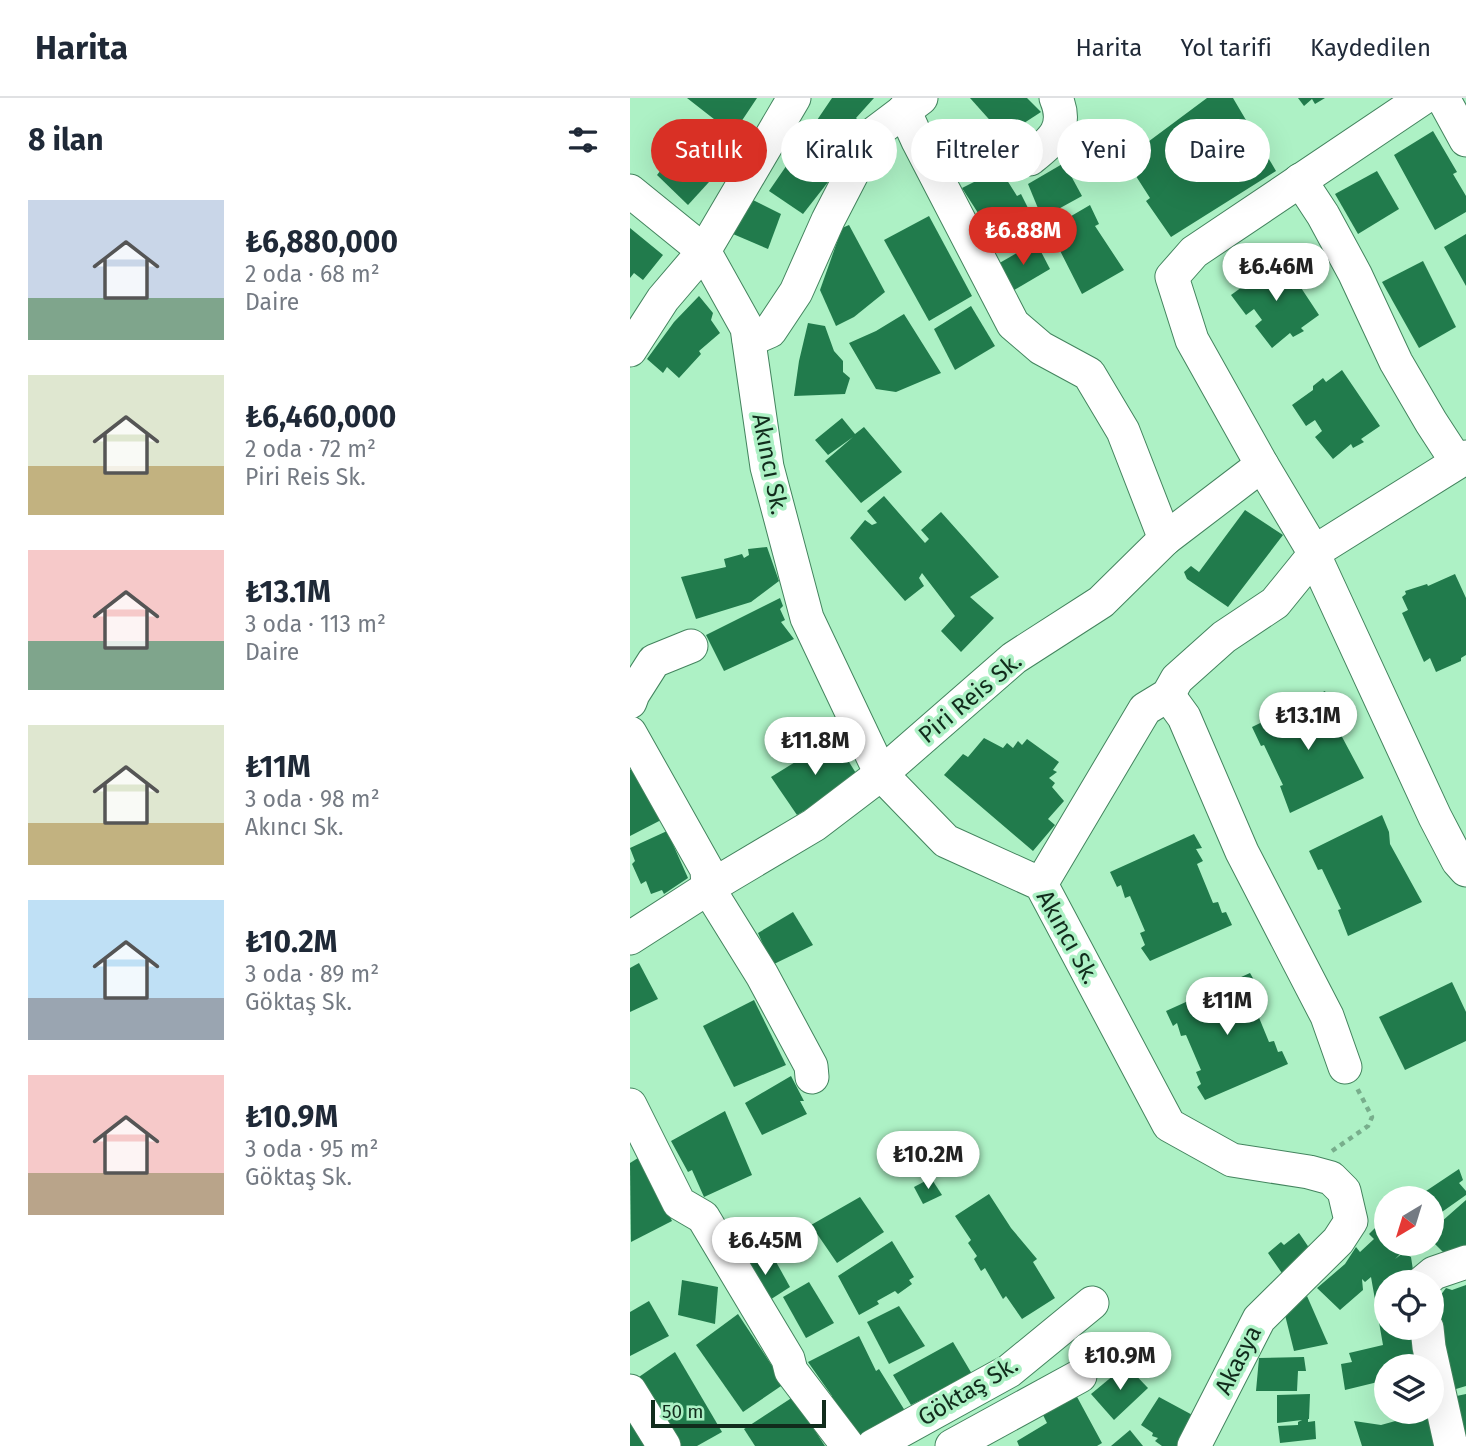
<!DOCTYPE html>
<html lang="tr">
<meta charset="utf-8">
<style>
:root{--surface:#fff;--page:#f2f2f3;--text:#1f2937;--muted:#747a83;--line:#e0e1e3;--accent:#d93025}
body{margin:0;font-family:"Fira Sans",sans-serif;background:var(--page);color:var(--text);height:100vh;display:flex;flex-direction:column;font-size:26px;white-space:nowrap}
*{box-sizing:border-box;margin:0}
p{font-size:23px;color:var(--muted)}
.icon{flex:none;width:38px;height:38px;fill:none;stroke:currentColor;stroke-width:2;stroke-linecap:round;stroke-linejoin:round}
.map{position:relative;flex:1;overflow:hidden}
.details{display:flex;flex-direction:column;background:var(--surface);width:630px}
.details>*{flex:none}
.banner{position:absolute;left:21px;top:21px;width:665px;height:63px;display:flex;gap:14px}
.needle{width:46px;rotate:218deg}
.fabs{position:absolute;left:744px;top:1088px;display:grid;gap:14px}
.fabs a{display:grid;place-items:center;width:70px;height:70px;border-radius:50%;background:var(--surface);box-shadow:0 7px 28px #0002;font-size:35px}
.scale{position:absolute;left:21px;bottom:18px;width:175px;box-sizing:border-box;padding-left:7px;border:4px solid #112c1c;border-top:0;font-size:19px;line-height:24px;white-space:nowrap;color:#112c1c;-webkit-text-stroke:5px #adf1c5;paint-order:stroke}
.price{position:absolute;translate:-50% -60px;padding:0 16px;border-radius:24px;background:#fff;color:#222;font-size:23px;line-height:46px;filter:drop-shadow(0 2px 4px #0008)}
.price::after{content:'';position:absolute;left:50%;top:42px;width:21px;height:16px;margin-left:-10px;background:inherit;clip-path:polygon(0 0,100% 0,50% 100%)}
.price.active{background:var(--accent);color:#fff}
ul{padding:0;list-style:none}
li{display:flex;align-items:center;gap:21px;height:175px;padding:0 28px}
li span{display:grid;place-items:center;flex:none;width:196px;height:140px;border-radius:0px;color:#555}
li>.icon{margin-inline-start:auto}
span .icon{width:84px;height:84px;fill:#fffc;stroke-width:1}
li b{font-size:30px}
h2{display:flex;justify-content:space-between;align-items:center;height:84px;padding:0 28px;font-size:30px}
.pill{padding:0 24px;border-radius:32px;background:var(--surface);box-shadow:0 7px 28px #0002;font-size:24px;line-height:63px}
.pill.active{background:var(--accent);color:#fff}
header{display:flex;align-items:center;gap:42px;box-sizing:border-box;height:98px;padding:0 35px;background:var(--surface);border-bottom:2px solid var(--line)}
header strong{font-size:33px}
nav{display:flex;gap:38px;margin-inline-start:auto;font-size:24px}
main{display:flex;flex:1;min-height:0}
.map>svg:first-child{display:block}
</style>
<header>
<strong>Harita</strong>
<nav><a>Harita</a><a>Yol tarifi</a><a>Kaydedilen</a></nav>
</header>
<main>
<section class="details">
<h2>8 ilan<svg class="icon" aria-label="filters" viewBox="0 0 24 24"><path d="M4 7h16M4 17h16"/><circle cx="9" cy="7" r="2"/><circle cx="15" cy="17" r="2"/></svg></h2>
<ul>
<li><span style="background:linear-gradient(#c9d6e8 70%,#7fa58c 0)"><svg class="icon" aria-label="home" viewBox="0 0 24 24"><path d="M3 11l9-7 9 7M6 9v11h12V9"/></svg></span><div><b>₺6,880,000</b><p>2 oda · 68 m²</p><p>Daire</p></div></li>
<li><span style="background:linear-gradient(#dfe7d0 65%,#c2b280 0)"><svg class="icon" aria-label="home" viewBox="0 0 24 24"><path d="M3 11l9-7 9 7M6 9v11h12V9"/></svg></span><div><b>₺6,460,000</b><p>2 oda · 72 m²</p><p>Piri Reis Sk.</p></div></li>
<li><span style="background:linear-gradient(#f6c9c9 65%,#7fa58c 0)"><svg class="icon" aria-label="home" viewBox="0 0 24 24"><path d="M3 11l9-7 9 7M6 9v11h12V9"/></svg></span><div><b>₺13.1M</b><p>3 oda · 113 m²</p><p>Daire</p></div></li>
<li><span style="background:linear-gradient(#dfe7d0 70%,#c2b280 0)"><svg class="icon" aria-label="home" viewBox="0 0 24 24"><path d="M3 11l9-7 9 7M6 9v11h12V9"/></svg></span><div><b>₺11M</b><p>3 oda · 98 m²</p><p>Akıncı Sk.</p></div></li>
<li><span style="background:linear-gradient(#bfe0f5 70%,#9aa5b1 0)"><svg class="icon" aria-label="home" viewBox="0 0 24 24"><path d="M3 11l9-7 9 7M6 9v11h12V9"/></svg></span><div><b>₺10.2M</b><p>3 oda · 89 m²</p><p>Göktaş Sk.</p></div></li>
<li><span style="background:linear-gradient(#f6c9c9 70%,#b9a48a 0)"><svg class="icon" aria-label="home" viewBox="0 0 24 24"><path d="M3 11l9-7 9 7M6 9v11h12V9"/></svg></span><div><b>₺10.9M</b><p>3 oda · 95 m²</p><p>Göktaş Sk.</p></div></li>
</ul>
</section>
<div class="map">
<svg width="836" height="1348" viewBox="0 0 836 1348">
<rect width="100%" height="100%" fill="#adf1c5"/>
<g fill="#217b4c">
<path d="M57 0H127L101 39 86 30 89 25Z"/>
<path d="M202 0H244L226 20 233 27 216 53 183 28Z"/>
<path d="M340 0H397L411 14 374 38Z"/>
<path d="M577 0H603L646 73 541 139 516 103 520 100 495 61Z"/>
<path d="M668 0H695L685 6 682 1 674 8Z"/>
<path d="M803 33 827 74 823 76 836 98V114L805 132 764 57Z"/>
<path d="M54 43 90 72 58 107 27 77Z"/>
<path d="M172 45 209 70 173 116 139 93Z"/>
<path d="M434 65 452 98 412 120 398 86Z"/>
<path d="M370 71 387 98 391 96 405 124 363 146 350 118 332 90Z"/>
<path d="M747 73 769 111 728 136 705 96Z"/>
<path d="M123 102 151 116 138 151 103 136Z"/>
<path d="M460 107 469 126 465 128 494 172 452 196 419 131Z"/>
<path d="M299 118 342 198 299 223 254 142Z"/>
<path d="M219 127 255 194 224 219 206 228 190 192 212 130Z"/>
<path d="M0 130 33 157 13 182 4 175 0 180Z"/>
<path d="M836 136V188L814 149Z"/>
<path d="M406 144 420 171 381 194 366 167Z"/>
<path d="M652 161 689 217 671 230 674 233 663 239 660 235 642 250 625 228 632 222 624 211 616 217 601 197 623 181 622 177 633 168 636 173Z"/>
<path d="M793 163 826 229 789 250 752 184Z"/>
<path d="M69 198 83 215 81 222 90 235 69 253 71 256 49 280 37 269 33 275 17 261 44 224Z"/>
<path d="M341 208 365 248 325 272 304 231Z"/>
<path d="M274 216 311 275 266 294 246 291 219 245 246 233Z"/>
<path d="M178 225 195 228 204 253 213 263V274L220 280 215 296 164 298 169 263Z"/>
<path d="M712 272 750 328 731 341 734 344 723 350 721 346 703 361 685 339 692 333 685 322 676 328 662 307 683 292V288L693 280 696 284Z"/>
<path d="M212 320 225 336 234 329 272 374 231 405 195 363 223 339 198 357 185 342Z"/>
<path d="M254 398 295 445 299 441 291 432 311 414 369 479 340 499 364 520 331 554 311 533 325 518 292 475 289 480 294 488 275 503 220 440 235 422 242 427 247 425 237 413Z"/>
<path d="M615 412 653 437 598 509 557 481 554 474 561 468 569 474Z"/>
<path d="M137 449 149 483 121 504 66 521 51 479 96 469 94 461 112 456 114 460 119 457 118 451Z"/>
<path d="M825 476 836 500V557L831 560V563L806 574 800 560 794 564 772 515 778 512 772 499 776 496 775 493 797 486 798 488Z"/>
<path d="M150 500 153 508 150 511 155 522 151 524 164 541 94 573 76 537Z"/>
<path d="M695 593 702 610 703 622 734 680 660 715 650 688 653 687 634 647 631 648 622 629Z"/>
<path d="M204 640 229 680 167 717 141 679Z"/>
<path d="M354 640 373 650 377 645 383 650 388 643 392 647 397 641 429 664 423 672 427 674 419 680 425 685 422 689 434 703 418 721 425 727 403 753 314 677 333 656 338 659Z"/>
<path d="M5 668 33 721 0 738V672Z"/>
<path d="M752 717 759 734 760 746 792 804 718 838 708 812 711 811 692 771 688 772 679 753Z"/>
<path d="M37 733 58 780 34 796 32 792 21 796 16 783 11 786 2 766 5 763 0 750Z"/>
<path d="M564 736 572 750 566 751 573 763 567 766 583 805 588 804 592 815 596 814 602 827 520 863 511 850 515 847 510 835 515 833 500 798 495 800 491 787 487 789 480 774Z"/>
<path d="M163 814 183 847 142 867 128 835Z"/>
<path d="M9 865 28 901 0 914V870Z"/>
<path d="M620 875 628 889 622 890 629 902 623 905 639 944 644 943 648 954 652 953 658 966 575 1002 567 989 571 986 566 974 571 972 556 937 551 938 547 925 543 928 536 913Z"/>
<path d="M822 884 836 914V943L775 972 749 919Z"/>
<path d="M124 902 156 967 104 989 73 928Z"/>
<path d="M161 978 174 1003H170L177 1016 132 1037 115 1005Z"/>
<path d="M95 1013 122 1077 74 1099 62 1072 58 1074 41 1043Z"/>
<path d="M8 1060 26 1089 42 1123 1 1144 0 1065Z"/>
<path d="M829 1071 833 1082 829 1085 836 1093V1097L802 1121V1101H784Z"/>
<path d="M301 1080 312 1097 293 1106 284 1089Z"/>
<path d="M359 1096 381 1130 407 1161 403 1164 425 1200 392 1221 376 1198 373 1201 355 1170 351 1173 344 1161 347 1158 338 1145 341 1142 325 1118Z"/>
<path d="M230 1099 254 1134 207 1165 181 1127Z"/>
<path d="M836 1102V1147L824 1155 816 1157 804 1145 807 1140 802 1132Z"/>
<path d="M756 1119V1146H780L765 1161 773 1155 781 1159 785 1185H756V1230H786L794 1269H756V1282L715 1292 711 1266 722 1264 719 1255 753 1247 741 1179 735 1184 732 1181 733 1192 710 1212 687 1190 715 1166 726 1149 730 1154 744 1141 739 1136Z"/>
<path d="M669 1135 684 1157 656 1181 638 1155 651 1144 654 1147Z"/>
<path d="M262 1143 284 1179 279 1182 282 1186 268 1196 265 1193 247 1203 249 1206 229 1217 208 1178Z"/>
<path d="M140 1153 160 1189 132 1207 109 1165Z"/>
<path d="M52 1182 88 1189 85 1226 48 1217Z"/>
<path d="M179 1184 204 1225 176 1240 153 1199Z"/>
<path d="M836 1187V1288L816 1294 802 1221V1199L810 1198 816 1190 822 1192Z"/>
<path d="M677 1198 698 1246 664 1253 655 1217Z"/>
<path d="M19 1203 39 1238 0 1258V1214Z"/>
<path d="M269 1208 295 1248 259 1266 237 1224Z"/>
<path d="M108 1216 154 1286 113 1314 66 1247Z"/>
<path d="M229 1238 246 1273 249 1271 277 1316 227 1341 200 1300 202 1298 178 1264Z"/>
<path d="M323 1244 342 1276 281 1307 263 1277Z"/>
<path d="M45 1254 92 1334 67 1348H44L6 1281Z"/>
<path d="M674 1259 676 1273H668L667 1293H626L629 1260Z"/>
<path d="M496 1267 518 1290 484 1322 461 1296Z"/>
<path d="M680 1296 679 1321H678V1324L685 1323 686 1341 650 1345 648 1328 668 1327V1324L672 1322 647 1325V1297Z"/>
<path d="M836 1296V1348L817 1300Z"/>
<path d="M446 1297 472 1345 467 1348H389L387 1343 417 1325 413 1317Z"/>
<path d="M163 1299 195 1348H125L114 1331Z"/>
<path d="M529 1299 568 1320 548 1348H532L525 1343 528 1340 522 1338 523 1335 511 1327Z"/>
<path d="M0 1309 22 1348H0Z"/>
<path d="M767 1314H788L768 1322Z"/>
<path d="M798 1314 813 1348H732L724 1323 751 1327Z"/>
<path d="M500 1332 513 1348H481Z"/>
</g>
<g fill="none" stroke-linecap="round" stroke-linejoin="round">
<defs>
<g id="minor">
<path d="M813 0 836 42"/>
<path d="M274 12 288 43 383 226 411 250 459 276 493 333 535 441"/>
<path d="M400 61C422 43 439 30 426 0"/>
<path d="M670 82 693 117 725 176 766 264 801 324 827 364"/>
<path d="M0 93 74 153 117 230 137 369 177 520 251 676 316 743 411 786 539 1027 602 1062 679 1074 701 1080 714 1093 721 1123 708 1143 629 1221 564 1348"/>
<path d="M119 242 140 233 166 194 198 122 242 37 291 0"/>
<path d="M0 252 33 201 74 153 164 0"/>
<path d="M684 454 632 367 562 242 542 179 564 154 793 0"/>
<path d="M684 457 805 719 828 763 836 772"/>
<path d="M538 597 554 619 612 754 697 918 715 969"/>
<path d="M0 604 3 596 24 563 61 548"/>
<path d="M0 635 77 772 78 790 132 877 181 968 182 979"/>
<path d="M411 786 515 611 538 597 547 581 594 539 645 505 684 457V454L836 359"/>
<path d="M0 840 78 790 184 727 251 676 384 560 471 504 535 441 632 367"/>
<path d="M0 1007 49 1105 73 1119 158 1261 161 1273 218 1348"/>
<path d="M792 1185 804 1175 836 1164"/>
<path d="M797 1230 799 1249 821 1348"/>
<path d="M0 1293 34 1348"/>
<path d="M243 1348 379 1273 462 1205"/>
<path d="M322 1348 450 1278"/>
</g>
</defs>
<use href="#minor" stroke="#43845e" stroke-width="35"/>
<path stroke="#78ae8c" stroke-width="4.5" stroke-dasharray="5 5" stroke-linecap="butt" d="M702 1053 738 1028 742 1019 727 990"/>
<use href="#minor" stroke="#fff" stroke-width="33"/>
</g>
<g text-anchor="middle" stroke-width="7" stroke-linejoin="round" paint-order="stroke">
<g font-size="24" fill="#112c1c" stroke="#adf1c5">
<text transform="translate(140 366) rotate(79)" y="8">Akıncı Sk.</text>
<text transform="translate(340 600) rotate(-40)" y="8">Piri Reis Sk.</text>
<text transform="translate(438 839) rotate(61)" y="8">Akıncı Sk.</text>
<text transform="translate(608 1262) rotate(-63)" y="8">Akasya</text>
<text transform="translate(338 1293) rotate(-31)" y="8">Göktaş Sk.</text>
</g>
</g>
</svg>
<div class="fabs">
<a><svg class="needle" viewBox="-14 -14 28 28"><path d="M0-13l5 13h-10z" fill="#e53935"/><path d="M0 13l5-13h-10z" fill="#747a83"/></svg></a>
<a><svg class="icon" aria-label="locate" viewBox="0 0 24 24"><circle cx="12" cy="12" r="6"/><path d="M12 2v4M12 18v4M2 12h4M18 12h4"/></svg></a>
<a><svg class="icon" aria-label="layers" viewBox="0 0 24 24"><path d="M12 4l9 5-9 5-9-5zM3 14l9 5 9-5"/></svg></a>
</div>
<div class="scale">50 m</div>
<b class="price active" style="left:393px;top:169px">₺6.88M</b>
<b class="price" style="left:646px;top:205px">₺6.46M</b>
<b class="price" style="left:678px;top:654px">₺13.1M</b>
<b class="price" style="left:185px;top:679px">₺11.8M</b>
<b class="price" style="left:597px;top:939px">₺11M</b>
<b class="price" style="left:298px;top:1093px">₺10.2M</b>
<b class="price" style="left:135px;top:1179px">₺6.45M</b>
<b class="price" style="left:490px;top:1294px">₺10.9M</b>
<div class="banner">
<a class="pill active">Satılık</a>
<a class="pill">Kiralık</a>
<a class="pill">Filtreler</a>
<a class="pill">Yeni</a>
<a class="pill">Daire</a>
</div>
</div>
</main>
